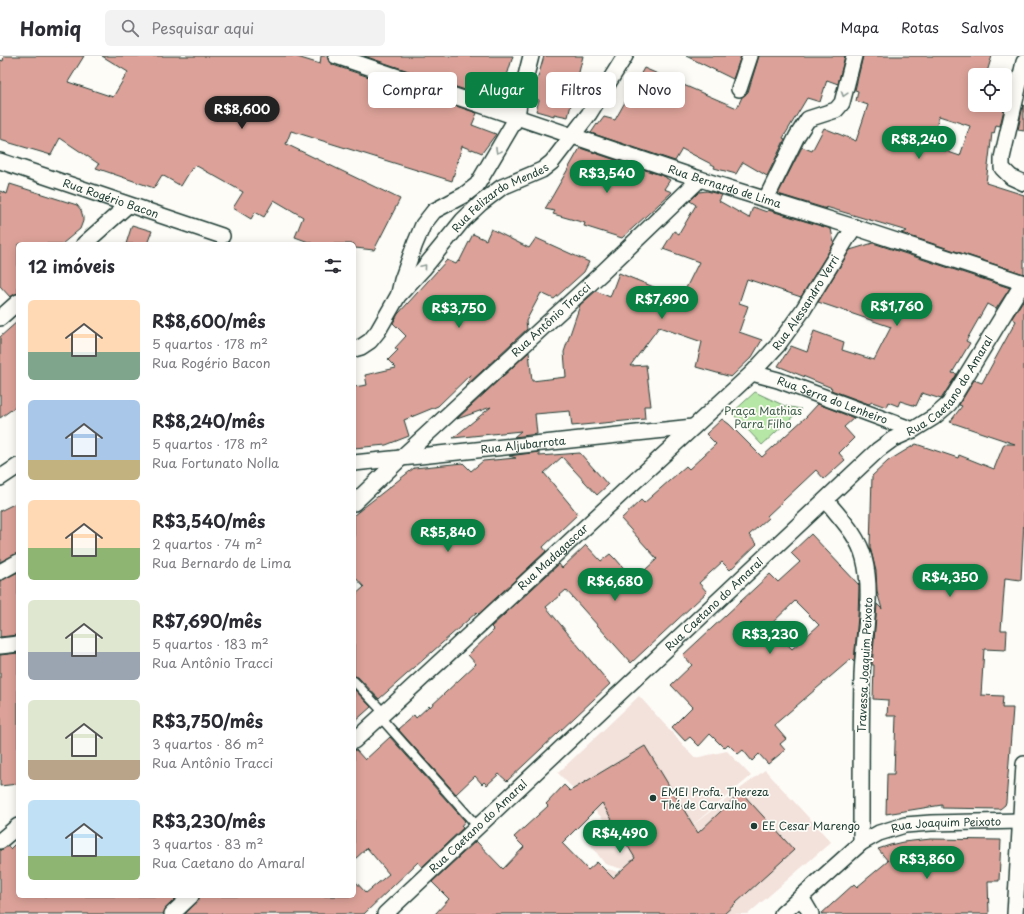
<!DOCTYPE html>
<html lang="pt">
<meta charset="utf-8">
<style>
:root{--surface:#fff;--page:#f2f2f3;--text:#2b2b33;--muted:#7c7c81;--line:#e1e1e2;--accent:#0b8043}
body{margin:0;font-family:"Playpen Sans",sans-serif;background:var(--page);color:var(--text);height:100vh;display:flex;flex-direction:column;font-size:15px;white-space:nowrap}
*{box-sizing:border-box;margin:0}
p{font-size:13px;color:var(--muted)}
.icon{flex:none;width:22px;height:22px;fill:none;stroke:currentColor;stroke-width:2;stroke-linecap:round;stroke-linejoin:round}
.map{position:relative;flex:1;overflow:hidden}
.panel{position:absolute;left:16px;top:186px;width:340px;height:656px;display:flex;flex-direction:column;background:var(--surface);border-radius:6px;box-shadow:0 2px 10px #0003}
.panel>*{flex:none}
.top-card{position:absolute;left:368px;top:16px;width:380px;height:36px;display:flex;gap:8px}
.fabs{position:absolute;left:968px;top:12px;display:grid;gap:8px}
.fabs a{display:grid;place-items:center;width:44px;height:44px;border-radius:6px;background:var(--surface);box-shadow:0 2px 10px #0003;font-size:20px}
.price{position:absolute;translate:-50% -34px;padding:0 9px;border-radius:14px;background:var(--accent);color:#fff;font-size:13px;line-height:26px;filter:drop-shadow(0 1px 2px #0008)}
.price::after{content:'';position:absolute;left:50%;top:24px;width:12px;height:9px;margin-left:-6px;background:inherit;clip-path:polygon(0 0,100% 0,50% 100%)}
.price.on{background:#222;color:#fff}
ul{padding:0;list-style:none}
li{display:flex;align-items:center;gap:12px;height:100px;padding:0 12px}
li span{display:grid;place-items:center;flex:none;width:112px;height:80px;border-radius:6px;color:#555}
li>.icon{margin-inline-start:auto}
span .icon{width:48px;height:48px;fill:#fffc;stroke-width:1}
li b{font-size:17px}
h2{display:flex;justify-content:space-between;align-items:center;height:48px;padding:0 12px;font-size:17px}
.tag{padding:0 14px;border-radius:6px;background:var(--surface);box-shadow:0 2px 10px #0003;font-size:14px;line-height:36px}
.tag.on{background:var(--accent);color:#fff}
header{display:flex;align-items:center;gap:24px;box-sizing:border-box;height:56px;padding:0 20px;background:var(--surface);border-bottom:1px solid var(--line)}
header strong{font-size:19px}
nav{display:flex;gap:22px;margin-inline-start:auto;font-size:14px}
.search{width:280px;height:36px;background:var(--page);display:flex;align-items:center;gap:10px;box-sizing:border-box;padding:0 14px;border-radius:6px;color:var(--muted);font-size:15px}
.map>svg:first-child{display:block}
</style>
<header>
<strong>Homiq</strong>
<div class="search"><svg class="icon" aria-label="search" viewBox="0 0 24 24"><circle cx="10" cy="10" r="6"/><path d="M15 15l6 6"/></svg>Pesquisar aqui</div>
<nav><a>Mapa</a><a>Rotas</a><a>Salvos</a></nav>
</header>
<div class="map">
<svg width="1024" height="858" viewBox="0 0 1024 858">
<rect width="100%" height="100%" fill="#fdfcf7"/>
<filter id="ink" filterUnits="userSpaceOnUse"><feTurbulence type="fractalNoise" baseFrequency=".025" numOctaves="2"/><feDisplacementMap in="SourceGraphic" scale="8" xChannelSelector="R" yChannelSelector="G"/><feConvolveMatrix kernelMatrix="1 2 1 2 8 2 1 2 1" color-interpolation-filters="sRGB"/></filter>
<g filter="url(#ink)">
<g fill="#f3e1db">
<path d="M639 640 695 702 727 695 751 720 695 767 626 814 605 808 590 788 605 765 558 717Z"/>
<path d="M765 714 831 786 748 858H562L559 854 608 813 627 819Z"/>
</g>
<path fill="#b7e7a6" stroke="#6b926d" d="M755 336 785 350 801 353 762 389 732 357Z"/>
<g fill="#dca299" stroke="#1f3d34" fill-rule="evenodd">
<path d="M4 0H84L68 26 113 41 128 16 102 0H294L320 8 321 0H327L329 6 333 9 477 57 472 69 496 78 482 97 472 93V94L462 90 452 125 291 75 286 88 400 143 374 194 355 192 354 188H314L295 181 303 161 274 144 264 161 255 156 251 163 233 152 243 136 195 109 193 113 192 112 181 130 162 119 154 132 96 112 99 108 60 82 51 99 0 84V4L3 5Z"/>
<path d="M364 0H513L505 26 510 28 506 45 484 37 483 40Z"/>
<path d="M544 0H583L568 61 554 58V60L536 55 539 44 532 42Z"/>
<path d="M686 0H741L733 23Z"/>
<path d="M759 0H845L838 28 827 24 820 46 807 42 783 82 785 83 767 120 743 106 736 118 714 112 715 110 682 93 675 105 591 77 597 68 598 69 604 61 615 64 644 12 737 52 742 41 748 36Z"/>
<path d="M863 0H992L986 19H975V49H1005L1000 70 996 69 994 78 992 77 986 127 1024 139V218L901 177 907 175 826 151 827 153 778 138 802 91 812 95 824 72 856 85 868 49 856 45 858 35 855 34ZM939 60 970 70 960 100 931 90Z"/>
<path d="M1023 49H1024V75L1018 74Z"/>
<path d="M580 92 666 121V122L670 124 664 133 672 136 622 182 584 170 585 167 553 158 555 155 545 153Z"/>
<path d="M10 128 77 149 81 154 83 161V165L80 173 62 188H18V237L10 241 0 230V135L7 138Z"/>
<path d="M707 135 722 139 719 145 749 162 753 151 767 156 768 154 831 173 834 187 801 241 747 223 739 247 748 250 739 276 762 284 752 301 731 321 696 311 702 286 659 271 630 310 646 309 651 350H644L645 363 572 370 570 355 535 358 537 378 514 381 521 375 453 382 491 351 457 363 529 296 532 325 566 321 564 296 580 249 596 235 610 241 619 217 681 242 699 206 663 193 674 175 679 178 696 149 690 145 699 136Z"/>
<path d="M132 169 152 175 147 188H126Z"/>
<path d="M491 173 529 192 536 182 589 206 584 216 554 243 541 237 526 265 527 273 467 329 471 318 438 350 404 364 409 380 386 389 354 392V331L367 329 365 319 396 312 388 304 398 294 395 292 406 280 393 267 398 258 447 204 456 208 458 205 459 206 473 178 486 184Z"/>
<path d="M873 187 1010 232 996 253 987 248 966 285 970 287 952 317 957 318 941 343 922 337 916 350 900 345 898 350 888 346 886 351 872 346 869 348 831 334 832 332 778 310 791 290 807 296 814 275 844 286 842 294 874 304 891 271 818 246 850 194Z"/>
<path d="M1024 243V466L1021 524 1005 522 1001 574H1007L1006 594 984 593 981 639 1003 640 1002 652H1013L1006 746 1005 749 1000 753 942 752V749L886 758 887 718H894L896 660H887L888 644 873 643 874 609H872L877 548 882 553 877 536 876 515 870 491 872 420 888 405 916 388 958 402 959 399 994 413 1004 388H1015L950 366 962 350 959 349 974 324 982 327 1016 265 1012 262Z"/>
<path d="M18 265V349L0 362V281Z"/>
<path d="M818 348 854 362 844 371 854 382 839 397 845 404 824 423 816 414 784 444 767 460 768 462 749 479 757 488 730 514 722 506 699 527 707 536 631 607 566 534 546 551 610 628 507 725 499 718 487 729 484 726 482 728 475 720 456 738 398 673 414 659 416 662 429 650 430 651 476 608 468 599 494 574 491 571 559 508 562 512 586 489 601 505 610 498 615 503V502L634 524 657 503 621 463 641 444 644 447 686 410 689 413 716 388 706 378 722 363 729 368 762 401 806 361Z"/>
<path d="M539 396V400L580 397 608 429 597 439 562 401 544 417 578 458 543 491 546 495 479 558 477 556 379 643 358 621 354 620V540L364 531 354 520V459L414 412 463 407 471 415 483 405 516 402 509 400Z"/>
<path d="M18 446V497L0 506V455Z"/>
<path d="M811 478 859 529 858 560 854 606 851 603 774 669 786 683 780 688 785 694 768 708 759 698 752 705 743 694 738 698 728 688 724 692 710 678 699 690 690 681 685 685 672 671 692 651 671 629 692 609 683 599 770 518 778 526 800 506 791 497ZM795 545 819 569 792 593 769 570Z"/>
<path d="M18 516V579L0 581V525Z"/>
<path d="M18 597V728L0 730V599Z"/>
<path d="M354 633 371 651 354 666Z"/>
<path d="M390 681 465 765 461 770 463 772 422 811 418 806 364 858H185L197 846 200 840H354V824L366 837 389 818 367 792 354 804V694H356L365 704Z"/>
<path d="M645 690 698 777 741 736 794 794 724 858H435L449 843 432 826 476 785 503 813 524 791 514 781 548 750 546 748 564 729 570 735ZM602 747 635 802 613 822 597 806 588 814 562 787Z"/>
<path d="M931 783 1001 784 999 825H988L989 858H821L854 828 857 831 888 805 878 793 890 789 903 786Z"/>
<path d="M18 785V840H178L166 852 163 858H0V794L8 790 10 793Z"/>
</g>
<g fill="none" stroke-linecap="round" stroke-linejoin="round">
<defs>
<g id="service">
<path d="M354 625 384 657"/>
<path d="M380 661 478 771"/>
</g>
<g id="minor">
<path id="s1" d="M336 0 700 123 854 171 1024 227"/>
<path d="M1024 6 1002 102V112L1011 121 1024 127"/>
<path d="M739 33 750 0"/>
<path id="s2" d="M0 105 222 180"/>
<path d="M766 143 797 80 808 63 836 54 842 47 854 0"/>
<path d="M84 188 128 149"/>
<path d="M399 237 402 224 415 188 423 169 434 155 464 139 477 129 517 61 519 47 531 0"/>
<path d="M0 262 18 246"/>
<path id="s3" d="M354 293 361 291 370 285 378 275 398 240 423 213 463 164 481 147 502 131 542 114 552 106 589 58 625 0"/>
<path id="s4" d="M752 317 778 324 913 374"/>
<path id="s5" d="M354 407 693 371"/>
<path d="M0 422 18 410"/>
<path d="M826 444C840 462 858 479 864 502 874 540 863 581 862 620 861 675 861 731 861 787"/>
<path id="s6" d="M354 447 401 402 604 215 700 123"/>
<path d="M0 516 18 506"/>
<path d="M0 590 18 588"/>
<path id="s7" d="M354 685 752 317 777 290 803 254 854 171"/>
<path d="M0 785 18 770"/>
<path d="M801 841 811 858"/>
<path d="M172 858 191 840"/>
<path id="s8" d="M385 858 878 394 893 383 913 374 934 361 949 348 1023 227"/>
<path id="s9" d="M782 858 861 787 879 777 905 769 931 767 1021 765"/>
<path d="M1015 858 1024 708"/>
</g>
</defs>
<use href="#service" stroke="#1f3d34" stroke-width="11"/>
<use href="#minor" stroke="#1f3d34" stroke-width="18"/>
<use href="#service" stroke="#fdfcf7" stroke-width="8"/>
<use href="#minor" stroke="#fdfcf7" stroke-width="15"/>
</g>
<defs><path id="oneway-chevron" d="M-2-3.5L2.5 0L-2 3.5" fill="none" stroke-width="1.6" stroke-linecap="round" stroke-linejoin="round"/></defs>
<g stroke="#8e9c96">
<use href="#oneway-chevron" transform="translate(844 38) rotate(107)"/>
<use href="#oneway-chevron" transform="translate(498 95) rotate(119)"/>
<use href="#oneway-chevron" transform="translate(424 211) rotate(-50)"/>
</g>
</g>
<g fill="#1f3d34" stroke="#fdfcf7" stroke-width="1.5">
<circle cx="653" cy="742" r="4"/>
<circle cx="754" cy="770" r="4"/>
</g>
<g text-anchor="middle" stroke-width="3.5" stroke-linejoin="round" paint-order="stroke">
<g font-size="11" fill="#1f3d34" stroke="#fdfcf7">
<text dy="4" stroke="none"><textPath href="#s1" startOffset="410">Rua Bernardo de Lima</textPath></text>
<text dy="4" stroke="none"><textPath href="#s2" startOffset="117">Rua Rogério Bacon</textPath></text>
<text dy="4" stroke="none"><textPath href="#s3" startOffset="215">Rua Felizardo Mendes</textPath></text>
<text dy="4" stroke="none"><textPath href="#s7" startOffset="631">Rua Alessandro Verri</textPath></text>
<text dy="4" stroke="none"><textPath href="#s6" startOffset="269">Rua Antônio Tracci</textPath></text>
<text dy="4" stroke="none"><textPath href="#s8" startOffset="776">Rua Caetano do Amaral</textPath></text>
<text dy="4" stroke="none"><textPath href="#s4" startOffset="85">Rua Serra do Lenheiro</textPath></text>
<text dy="4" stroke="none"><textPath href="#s5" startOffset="170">Rua Aljubarrota</textPath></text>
<text dy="4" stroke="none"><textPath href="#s7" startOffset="271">Rua Madagascar</textPath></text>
<text dy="4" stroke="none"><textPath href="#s8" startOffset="452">Rua Caetano do Amaral</textPath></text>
<text transform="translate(865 609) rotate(-87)" y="4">Travessa Joaquim Peixoto</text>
<text dy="4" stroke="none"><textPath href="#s8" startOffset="128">Rua Caetano do Amaral</textPath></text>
<text dy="4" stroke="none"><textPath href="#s9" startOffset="195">Rua Joaquim Peixoto</textPath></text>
</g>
<g font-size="11" fill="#3d5f4b" stroke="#fdfcf7">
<text x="763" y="359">Praça Mathias<tspan x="763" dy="13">Parra Filho</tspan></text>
</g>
<g font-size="11" fill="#1f3d34" stroke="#fdfcf7" text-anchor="start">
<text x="661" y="740">EMEI Profa. Thereza<tspan x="661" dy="13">Thé de Carvalho</tspan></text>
<text x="762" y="774">EE Cesar Marengo</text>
</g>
</g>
</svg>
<div class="fabs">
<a><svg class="icon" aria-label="locate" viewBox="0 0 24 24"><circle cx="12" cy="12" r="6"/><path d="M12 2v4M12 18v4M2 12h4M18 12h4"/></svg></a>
</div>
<b class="price on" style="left:242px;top:74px">R$8,600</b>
<b class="price" style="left:919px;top:104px">R$8,240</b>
<b class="price" style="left:607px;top:138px">R$3,540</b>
<b class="price" style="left:662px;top:264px">R$7,690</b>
<b class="price" style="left:897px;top:271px">R$1,760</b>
<b class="price" style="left:459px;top:273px">R$3,750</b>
<b class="price" style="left:448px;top:497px">R$5,840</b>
<b class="price" style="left:950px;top:542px">R$4,350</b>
<b class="price" style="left:615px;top:546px">R$6,680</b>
<b class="price" style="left:770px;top:599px">R$3,230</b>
<b class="price" style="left:620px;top:798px">R$4,490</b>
<b class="price" style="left:927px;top:824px">R$3,860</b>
<div class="top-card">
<a class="tag">Comprar</a>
<a class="tag on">Alugar</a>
<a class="tag">Filtros</a>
<a class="tag">Novo</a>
</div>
<section class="panel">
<h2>12 imóveis<svg class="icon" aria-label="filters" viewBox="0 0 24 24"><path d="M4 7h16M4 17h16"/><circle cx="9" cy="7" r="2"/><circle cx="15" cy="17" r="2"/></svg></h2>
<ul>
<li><span style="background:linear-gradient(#ffd9b3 65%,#7fa58c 0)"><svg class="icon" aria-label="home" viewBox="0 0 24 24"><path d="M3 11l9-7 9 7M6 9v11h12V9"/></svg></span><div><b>R$8,600/mês</b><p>5 quartos · 178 m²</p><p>Rua Rogério Bacon</p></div></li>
<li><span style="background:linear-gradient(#a9c7e8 75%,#c2b280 0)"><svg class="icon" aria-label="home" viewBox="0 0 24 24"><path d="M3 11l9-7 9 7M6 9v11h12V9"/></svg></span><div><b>R$8,240/mês</b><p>5 quartos · 178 m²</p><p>Rua Fortunato Nolla</p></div></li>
<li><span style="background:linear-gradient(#ffd9b3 60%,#8fb573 0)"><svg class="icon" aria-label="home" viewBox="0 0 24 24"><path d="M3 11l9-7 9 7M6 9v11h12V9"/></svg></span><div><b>R$3,540/mês</b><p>2 quartos · 74 m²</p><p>Rua Bernardo de Lima</p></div></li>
<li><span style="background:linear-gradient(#dfe7d0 65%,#9aa5b1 0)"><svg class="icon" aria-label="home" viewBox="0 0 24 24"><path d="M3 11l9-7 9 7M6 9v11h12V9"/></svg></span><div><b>R$7,690/mês</b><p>5 quartos · 183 m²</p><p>Rua Antônio Tracci</p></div></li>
<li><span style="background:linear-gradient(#dfe7d0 75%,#b9a48a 0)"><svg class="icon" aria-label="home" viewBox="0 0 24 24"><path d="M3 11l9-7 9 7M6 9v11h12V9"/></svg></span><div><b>R$3,750/mês</b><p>3 quartos · 86 m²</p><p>Rua Antônio Tracci</p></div></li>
<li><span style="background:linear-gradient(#bfe0f5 70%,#8fb573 0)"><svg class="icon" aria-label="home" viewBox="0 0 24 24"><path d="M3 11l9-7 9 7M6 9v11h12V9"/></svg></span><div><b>R$3,230/mês</b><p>3 quartos · 83 m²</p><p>Rua Caetano do Amaral</p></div></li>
</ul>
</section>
</div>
